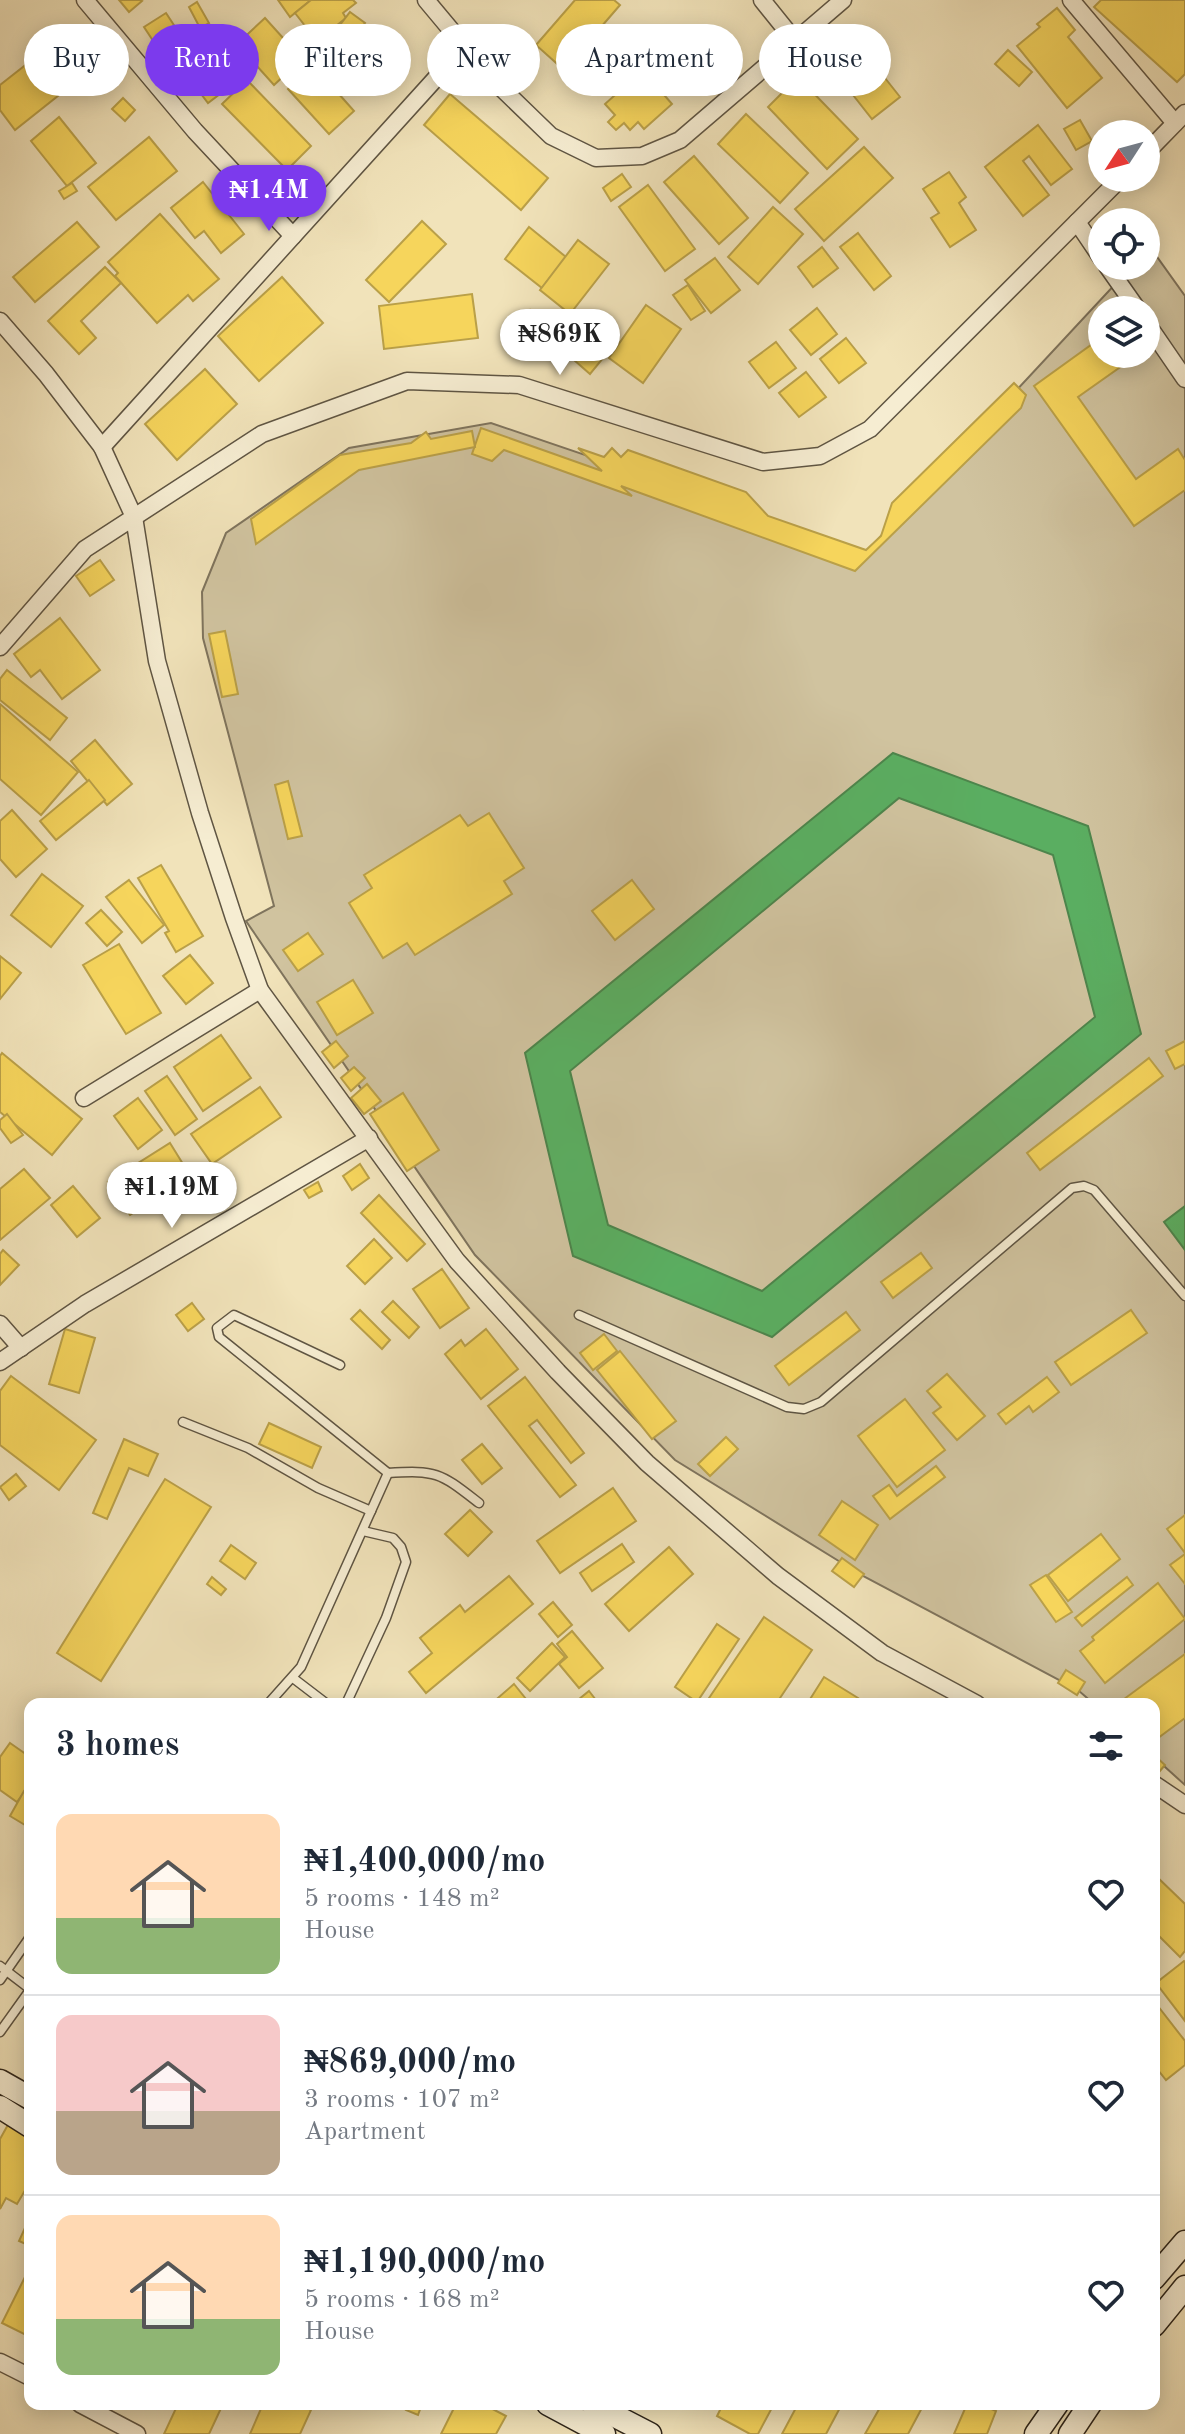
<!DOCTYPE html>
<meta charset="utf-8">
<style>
:root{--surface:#fff;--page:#f6f6f7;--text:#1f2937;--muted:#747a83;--line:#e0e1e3;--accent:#7c3aed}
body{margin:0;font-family:"Old Standard TT",serif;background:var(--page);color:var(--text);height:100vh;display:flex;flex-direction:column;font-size:30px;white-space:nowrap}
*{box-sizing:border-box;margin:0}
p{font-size:26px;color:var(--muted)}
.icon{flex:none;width:44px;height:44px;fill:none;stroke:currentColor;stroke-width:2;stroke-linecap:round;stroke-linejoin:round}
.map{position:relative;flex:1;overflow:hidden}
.side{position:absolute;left:24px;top:1698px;width:1136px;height:712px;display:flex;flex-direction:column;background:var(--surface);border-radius:16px;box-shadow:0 4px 20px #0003}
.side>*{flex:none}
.top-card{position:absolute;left:24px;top:24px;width:1138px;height:72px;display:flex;gap:16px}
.needle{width:52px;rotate:234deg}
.fabs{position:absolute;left:1088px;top:120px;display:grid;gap:16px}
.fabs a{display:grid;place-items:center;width:72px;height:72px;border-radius:50%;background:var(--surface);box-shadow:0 4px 20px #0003;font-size:40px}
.price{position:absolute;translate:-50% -68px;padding:0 18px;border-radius:28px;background:#fff;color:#222;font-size:26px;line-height:52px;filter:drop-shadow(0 2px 4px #0008)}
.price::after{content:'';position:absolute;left:50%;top:48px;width:24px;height:18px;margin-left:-12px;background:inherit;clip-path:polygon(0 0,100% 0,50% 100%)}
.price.active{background:var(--accent);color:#fff}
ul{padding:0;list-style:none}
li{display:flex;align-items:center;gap:24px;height:200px;padding:0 32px}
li+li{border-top:2px solid var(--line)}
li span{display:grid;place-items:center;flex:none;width:224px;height:160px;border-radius:16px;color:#555}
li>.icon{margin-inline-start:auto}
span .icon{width:96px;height:96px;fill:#fffc;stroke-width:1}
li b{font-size:34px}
h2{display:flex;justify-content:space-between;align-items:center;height:96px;padding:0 32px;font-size:34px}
.tag{padding:0 28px;border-radius:36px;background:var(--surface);box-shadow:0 4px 20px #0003;font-size:28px;line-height:72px}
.tag.active{background:var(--accent);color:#fff}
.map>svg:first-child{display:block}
</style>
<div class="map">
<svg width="1185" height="2434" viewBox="0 0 1185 2434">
<rect width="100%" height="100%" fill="#f1e3ba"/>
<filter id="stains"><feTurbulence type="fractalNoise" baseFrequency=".0025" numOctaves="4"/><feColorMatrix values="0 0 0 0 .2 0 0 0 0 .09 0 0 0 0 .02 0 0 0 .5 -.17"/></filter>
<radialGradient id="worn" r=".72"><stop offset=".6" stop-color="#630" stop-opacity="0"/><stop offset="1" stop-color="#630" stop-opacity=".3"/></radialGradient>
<path fill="#d0c39f" stroke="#7f745d" stroke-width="2" fill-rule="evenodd" d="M1150 247 1185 296V1785L1154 1757V1704H1094L1078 1690 863 1576 675 1460 475 1255 246 921 274 906 203 638 202 592 226 533 349 448 491 423 867 551 1132 266H1146V251ZM1102 310H1146V354H1102Z"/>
<g fill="#f6d55c" stroke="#baa048" stroke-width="2">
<path d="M119 0H140L142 1 129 12Z"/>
<path d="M278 0H311L290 17Z"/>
<path d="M311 0H353L356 3 343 13 346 18 317 41 295 13Z"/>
<path d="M575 0H614L620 5 564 70 536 45Z"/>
<path d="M1101 0H1185V74L1177 82 1094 7Z"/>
<path d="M197 2 209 23 200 28 189 7Z"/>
<path d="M1057 8 1075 30 1068 37 1102 78 1067 108 1017 46 1040 27 1037 24Z"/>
<path d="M350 12 365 23 337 58 323 47Z"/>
<path d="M166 13 185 42 163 56 144 27Z"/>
<path d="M265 18 302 59 274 85 237 44Z"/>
<path d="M382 29 409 59 370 92 344 62Z"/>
<path d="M60 38 88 72 15 130 0 110V85Z"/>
<path d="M1008 50 1032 72 1019 86 995 64Z"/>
<path d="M870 59 900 97 872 119 842 81Z"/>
<path d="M177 60 185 69 173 80 165 70Z"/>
<path d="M221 60 237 81 208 103 192 82Z"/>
<path d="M655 64 675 87 665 96 672 104 644 129 638 122 630 130 624 123 616 130 608 122 615 115 605 104 635 77 637 80Z"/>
<path d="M314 66 354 111 329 134 288 89Z"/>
<path d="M798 77 858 139 827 169 768 107Z"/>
<path d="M247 80 311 146 287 170 222 104Z"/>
<path d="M450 94 548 178 521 210 424 125Z"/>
<path d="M123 98 135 110 125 121 112 109Z"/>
<path d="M746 114 808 173 780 203 718 144Z"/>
<path d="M59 117 96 163 67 186 31 141Z"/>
<path d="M1080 120 1092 141 1076 150 1064 129Z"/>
<path d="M1038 125 1072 169 1051 185 1029 156 1023 161 1049 195 1023 216 985 167Z"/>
<path d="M149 137 177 171 116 220 88 187Z"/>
<path d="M864 147 893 178 824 241 795 209Z"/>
<path d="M694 156 748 218 719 244 664 182Z"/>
<path d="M949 172 966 197 959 203 976 230 950 247 931 218 939 213 923 189Z"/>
<path d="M622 174 631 187 611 201 603 188Z"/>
<path d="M203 182 244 234 221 253 204 231 195 238 171 208Z"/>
<path d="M72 183 77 191 64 199 59 191Z"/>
<path d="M648 185 695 249 665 271 619 207Z"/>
<path d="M773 207 803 234 758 284 728 257Z"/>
<path d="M160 214 219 279 193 301 188 295 157 323 115 276 118 273 108 262Z"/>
<path d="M422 221 446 244 389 302 366 280Z"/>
<path d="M77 222 99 247 35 302 13 277Z"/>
<path d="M529 227 566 257 542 288 505 259Z"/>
<path d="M858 233 891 276 874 290 840 247Z"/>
<path d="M578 240 609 264 570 314 540 290Z"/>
<path d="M822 247 838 268 813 287 798 267Z"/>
<path d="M715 258 740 290 711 313 685 280Z"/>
<path d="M105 267 121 283 81 321 96 338 79 354 48 321Z"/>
<path d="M282 277 323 323 259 381 218 336Z"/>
<path d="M688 285 705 311 691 320 673 295Z"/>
<path d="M472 294 478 338 384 349 379 306Z"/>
<path d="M646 305 681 329 643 383 609 358Z"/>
<path d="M817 308 837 334 811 355 790 330Z"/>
<path d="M530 310 556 343 539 356 513 323Z"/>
<path d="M572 330 604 357 590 374 558 346Z"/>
<path d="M1102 337V354H1119L1126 363 1078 397 1136 479 1178 449 1185 460V490L1134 526 1034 386Z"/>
<path d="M846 338 866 363 839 383 820 359Z"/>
<path d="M776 342 796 368 769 388 749 362Z"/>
<path d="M205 369 237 404 177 460 145 424Z"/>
<path d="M806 372 826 397 799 417 779 393Z"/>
<path d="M1014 383 1026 395 1021 408 855 571 621 486 632 496 504 450 492 461 472 454 481 428 602 471 578 448 604 457 612 448 621 457 628 450 746 492 768 516 866 550 881 536 892 503Z"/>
<path d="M472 431 475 447 359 470 256 544 251 519 340 455 411 443 426 432 431 439Z"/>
<path d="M100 560 114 580 90 596 76 576Z"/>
<path d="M60 618 100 670 62 699 40 670 31 677 14 654Z"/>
<path d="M225 631 238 694 222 697 209 634Z"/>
<path d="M7 670 67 718 50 740 0 700V679Z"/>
<path d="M0 704 78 772 41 815 0 779Z"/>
<path d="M95 740 132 784 107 805 71 761Z"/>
<path d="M89 780 105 800 56 840 40 821Z"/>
<path d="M288 781 302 836 288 839 275 785Z"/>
<path d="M12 810 47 849 16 877 0 859V821Z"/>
<path d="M489 813 524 868 504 881 512 894 415 955 407 943 383 958 349 903 372 888 364 875 460 815 468 826Z"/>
<path d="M161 865 203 936 176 952 165 933 169 931 138 878Z"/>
<path d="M42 874 83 906 51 947 11 915Z"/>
<path d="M129 880 164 925 142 943 106 897Z"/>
<path d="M632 880 654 909 615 940 592 911Z"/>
<path d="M101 910 122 932 107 946 86 923Z"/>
<path d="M308 933 323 954 298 971 283 950Z"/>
<path d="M119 944 161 1013 126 1034 83 965Z"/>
<path d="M190 955 213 983 186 1004 163 976Z"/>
<path d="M0 956 21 973 0 999Z"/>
<path d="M353 980 373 1013 337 1035 317 1002Z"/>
<path d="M221 1035 251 1078 203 1111 174 1067Z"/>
<path d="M336 1041 348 1056 334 1068 322 1052Z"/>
<path d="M1185 1041V1064L1175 1069 1166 1051Z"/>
<path d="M2 1053 82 1119 52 1155 0 1112V1056Z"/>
<path d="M1149 1058 1163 1076 1040 1170 1027 1153Z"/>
<path d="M354 1067 365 1078 351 1091 341 1078Z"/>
<path d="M167 1076 197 1119 175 1135 145 1091Z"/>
<path d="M367 1084 381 1101 364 1114 351 1098Z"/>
<path d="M260 1087 281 1117 212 1164 191 1134Z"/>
<path d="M403 1093 439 1150 407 1171 370 1114Z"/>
<path d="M138 1098 162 1130 138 1149 114 1116Z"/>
<path d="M7 1114 23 1135 11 1143 0 1128V1120Z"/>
<path d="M170 1143 191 1177 130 1215 108 1182Z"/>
<path d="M360 1164 369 1178 352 1190 343 1176Z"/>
<path d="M24 1169 50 1198 0 1240V1189Z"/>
<path d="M318 1182 322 1191 309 1198 304 1190Z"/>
<path d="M73 1186 100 1218 77 1237 51 1205Z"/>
<path d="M379 1195 425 1244 407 1261 361 1213Z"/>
<path d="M374 1239 392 1258 365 1284 347 1266Z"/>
<path d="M3 1250 19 1265 0 1285V1254Z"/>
<path d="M921 1253 932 1268 893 1298 881 1282Z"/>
<path d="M442 1269 469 1308 440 1328 413 1289Z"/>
<path d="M393 1301 419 1327 409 1338 382 1312Z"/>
<path d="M192 1303 204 1319 188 1331 176 1315Z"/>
<path d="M360 1310 390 1340 382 1349 351 1319Z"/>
<path d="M1131 1310 1147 1333 1071 1385 1055 1362Z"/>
<path d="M846 1312 860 1330 789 1385 775 1366Z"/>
<path d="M65 1329 95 1338 79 1393 49 1384Z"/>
<path d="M486 1329 518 1369 481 1399 445 1354 461 1340 465 1346Z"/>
<path d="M604 1334 617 1351 593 1370 580 1353Z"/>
<path d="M620 1351 676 1421 652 1439 597 1370Z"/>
<path d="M947 1374 985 1416 957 1440 933 1413 941 1407 927 1391Z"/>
<path d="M11 1376 96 1440 59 1490 0 1445V1391Z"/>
<path d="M525 1377 584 1453 571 1463 537 1420 529 1426 576 1485 560 1497 488 1406Z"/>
<path d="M1047 1377 1059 1392 1033 1412 1029 1406 1006 1424 998 1414Z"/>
<path d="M905 1399 945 1450 897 1487 858 1436Z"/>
<path d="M269 1423 321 1447 312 1468 259 1444Z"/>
<path d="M726 1437 738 1449 710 1476 698 1464Z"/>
<path d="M124 1439 158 1454 148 1476 129 1468 107 1519 93 1513Z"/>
<path d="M482 1444 502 1468 482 1484 462 1460Z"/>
<path d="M936 1466 945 1477 890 1519 873 1496 889 1485 897 1496Z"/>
<path d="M16 1474 26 1486 9 1500 0 1487Z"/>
<path d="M165 1479 211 1507 101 1681 57 1653Z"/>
<path d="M613 1488 636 1521 560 1573 537 1541Z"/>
<path d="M842 1501 878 1525 855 1560 819 1535Z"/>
<path d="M470 1510 492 1532 468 1556 445 1534Z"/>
<path d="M1185 1515V1553L1167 1529Z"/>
<path d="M1101 1534 1120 1559 1068 1601 1048 1575Z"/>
<path d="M622 1544 634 1562 592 1591 580 1573Z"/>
<path d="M231 1545 256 1563 245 1579 220 1561Z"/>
<path d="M669 1547 693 1574 629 1631 605 1604Z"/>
<path d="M1185 1554V1584L1170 1565Z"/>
<path d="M842 1558 864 1574 854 1587 832 1571Z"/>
<path d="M1046 1575 1072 1612 1056 1622 1030 1585Z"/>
<path d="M509 1576 533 1604 426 1693 409 1672 432 1653 420 1638 460 1605 465 1612Z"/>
<path d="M212 1577 226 1589 221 1595 207 1584Z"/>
<path d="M1127 1577 1133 1585 1082 1626 1075 1618Z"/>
<path d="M1158 1583 1185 1619 1105 1683 1080 1651 1094 1640 1092 1637Z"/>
<path d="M553 1602 572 1625 558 1637 539 1614Z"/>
<path d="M764 1617 812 1650 776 1704H713L707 1701Z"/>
<path d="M717 1624 739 1639 697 1702 675 1687Z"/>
<path d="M572 1631 603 1668 579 1688 559 1664 567 1657 557 1644Z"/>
<path d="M552 1643 565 1657 530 1691 517 1678Z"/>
<path d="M1185 1654V1718L1154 1741V1704H1122L1120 1702Z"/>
<path d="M1066 1670 1085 1682 1077 1695 1058 1683Z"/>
<path d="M824 1677 858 1698 854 1704H807Z"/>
<path d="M514 1684 530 1704H491Z"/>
<path d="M589 1691 599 1704H573Z"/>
<path d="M10 1743 30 1757V1784L17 1802 0 1790V1757Z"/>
<path d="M1154 1755 1165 1765 1159 1772 1154 1768Z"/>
<path d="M24 1791 30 1794V1828L10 1816Z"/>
<path d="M1154 1874 1185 1904V1951L1180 1957 1154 1931Z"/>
<path d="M1184 1961 1185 1962V2021L1156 1983Z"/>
<path d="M1154 2001 1185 2041V2065L1166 2080 1154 2065Z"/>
<path d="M9 2123 30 2136V2182L17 2204 6 2198 0 2209V2139Z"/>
<path d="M30 2217V2246L19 2241Z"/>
<path d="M30 2267V2337L2 2323Z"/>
<path d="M178 2404H223L209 2434H164Z"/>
<path d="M263 2404H299L311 2410 300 2434H250Z"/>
<path d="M409 2404H422L418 2415 406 2410Z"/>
<path d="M456 2404H483L506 2416 496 2434H441Z"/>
<path d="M723 2404H774L758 2434H750L717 2416Z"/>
<path d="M798 2404H842L826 2434H782Z"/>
<path d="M882 2404H924L908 2434H865Z"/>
<path d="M967 2404H980L996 2411 987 2434H954Z"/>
</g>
<g fill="#5aae61" stroke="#4d854c" stroke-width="2" fill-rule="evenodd">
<path d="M893 753 1088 826 1141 1034 772 1337 573 1256 525 1053ZM899 798 1053 855 1095 1017 762 1291 608 1225 570 1071Z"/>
<path d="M1185 1206V1250L1164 1222Z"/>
</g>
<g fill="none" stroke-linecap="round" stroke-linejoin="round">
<defs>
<g id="service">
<path d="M579 1315 787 1407 804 1409 821 1402 1072 1188 1084 1186 1094 1190 1185 1296"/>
<path d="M183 1422 248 1448 318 1488 371 1511"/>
<path d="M388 1473C438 1470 440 1473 479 1503"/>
<path d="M293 1678 327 1704"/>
<path d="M268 1704 301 1667 388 1473 219 1337 217 1328 234 1315 340 1365"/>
<path d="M346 1704 386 1618 406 1562 401 1547 393 1538 363 1531"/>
<path d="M0 1966 30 1989"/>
<path d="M0 1980 30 1937"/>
<path d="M0 2032 30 1990"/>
</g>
<g id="minor">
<path d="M85 0 195 131 293 236"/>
<path d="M426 0 492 79 551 136 596 158 642 156 680 140 843 0"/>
<path d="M762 0 795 41"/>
<path d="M1071 0 1175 123"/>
<path d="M1146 153 1185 113"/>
<path d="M1077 222 1102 259"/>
<path d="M1107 266 1138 310"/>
<path d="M0 321 46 374 102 447 134 517 157 661 200 813 234 918 260 990 457 1261 558 1372 647 1463 778 1576 882 1653 977 1704"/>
<path d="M1146 322 1185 379"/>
<path d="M102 447 465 46"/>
<path d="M0 647 85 549 262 434 407 381 519 385 763 462 820 456 870 429 1121 178"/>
<path d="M84 1098 260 990"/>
<path d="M0 1324 21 1348"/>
<path d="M0 1362 85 1304 369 1138"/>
<path d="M1154 1784 1185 1805"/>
<path d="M0 2362 30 2377"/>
<path d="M80 2404 137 2434"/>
</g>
<g id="secondary">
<path d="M0 2081 30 2098"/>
<path d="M0 2107 30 2126"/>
<path d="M1154 2278 1185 2242"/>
<path d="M1154 2325 1185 2287"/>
<path d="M548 2404 604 2434"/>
<path d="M592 2404 650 2434"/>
<path d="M1036 2434 1057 2404"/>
<path d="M1070 2434 1090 2404"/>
</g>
</defs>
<use href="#service" stroke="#5f5543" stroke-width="11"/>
<use href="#minor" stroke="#5f5543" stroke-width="19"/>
<use href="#secondary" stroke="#2e261b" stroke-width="25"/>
<use href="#service" stroke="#f6edd2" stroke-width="8"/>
<use href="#minor" stroke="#f6edd2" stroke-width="16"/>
<use href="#secondary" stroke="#f6edd2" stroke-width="22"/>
</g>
<rect width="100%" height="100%" filter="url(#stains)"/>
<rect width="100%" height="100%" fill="url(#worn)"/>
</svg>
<div class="fabs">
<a><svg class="needle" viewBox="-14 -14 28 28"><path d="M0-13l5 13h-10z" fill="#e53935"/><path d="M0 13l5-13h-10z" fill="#747a83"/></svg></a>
<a><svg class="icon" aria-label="locate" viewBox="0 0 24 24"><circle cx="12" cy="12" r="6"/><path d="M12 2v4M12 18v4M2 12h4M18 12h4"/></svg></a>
<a><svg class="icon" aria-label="layers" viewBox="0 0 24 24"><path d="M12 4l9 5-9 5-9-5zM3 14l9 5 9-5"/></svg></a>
</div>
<b class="price active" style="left:269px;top:233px">₦1.4M</b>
<b class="price" style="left:560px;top:377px">₦869K</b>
<b class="price" style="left:172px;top:1230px">₦1.19M</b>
<div class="top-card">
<a class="tag">Buy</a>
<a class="tag active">Rent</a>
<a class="tag">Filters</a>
<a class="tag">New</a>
<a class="tag">Apartment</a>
<a class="tag">House</a>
</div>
<section class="side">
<h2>3 homes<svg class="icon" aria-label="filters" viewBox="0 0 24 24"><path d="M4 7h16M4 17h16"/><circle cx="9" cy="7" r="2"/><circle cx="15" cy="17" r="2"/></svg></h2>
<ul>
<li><span style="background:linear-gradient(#ffd9b3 65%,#8fb573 0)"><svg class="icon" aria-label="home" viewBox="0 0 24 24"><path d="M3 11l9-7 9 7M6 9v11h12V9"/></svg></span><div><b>₦1,400,000/mo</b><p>5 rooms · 148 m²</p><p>House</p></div><svg class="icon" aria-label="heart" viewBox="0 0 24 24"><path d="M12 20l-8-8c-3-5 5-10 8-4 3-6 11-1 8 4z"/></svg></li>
<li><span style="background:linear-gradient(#f6c9c9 60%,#b9a48a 0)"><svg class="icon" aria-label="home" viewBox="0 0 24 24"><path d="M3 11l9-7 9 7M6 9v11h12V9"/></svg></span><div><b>₦869,000/mo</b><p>3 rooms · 107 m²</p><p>Apartment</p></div><svg class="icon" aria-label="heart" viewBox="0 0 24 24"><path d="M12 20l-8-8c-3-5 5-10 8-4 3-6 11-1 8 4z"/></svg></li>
<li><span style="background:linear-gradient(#ffd9b3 65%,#8fb573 0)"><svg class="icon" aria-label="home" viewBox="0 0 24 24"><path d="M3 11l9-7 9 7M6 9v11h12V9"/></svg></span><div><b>₦1,190,000/mo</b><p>5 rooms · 168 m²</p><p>House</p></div><svg class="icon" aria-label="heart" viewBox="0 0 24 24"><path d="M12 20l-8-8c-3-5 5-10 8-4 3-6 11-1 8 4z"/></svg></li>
</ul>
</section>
</div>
